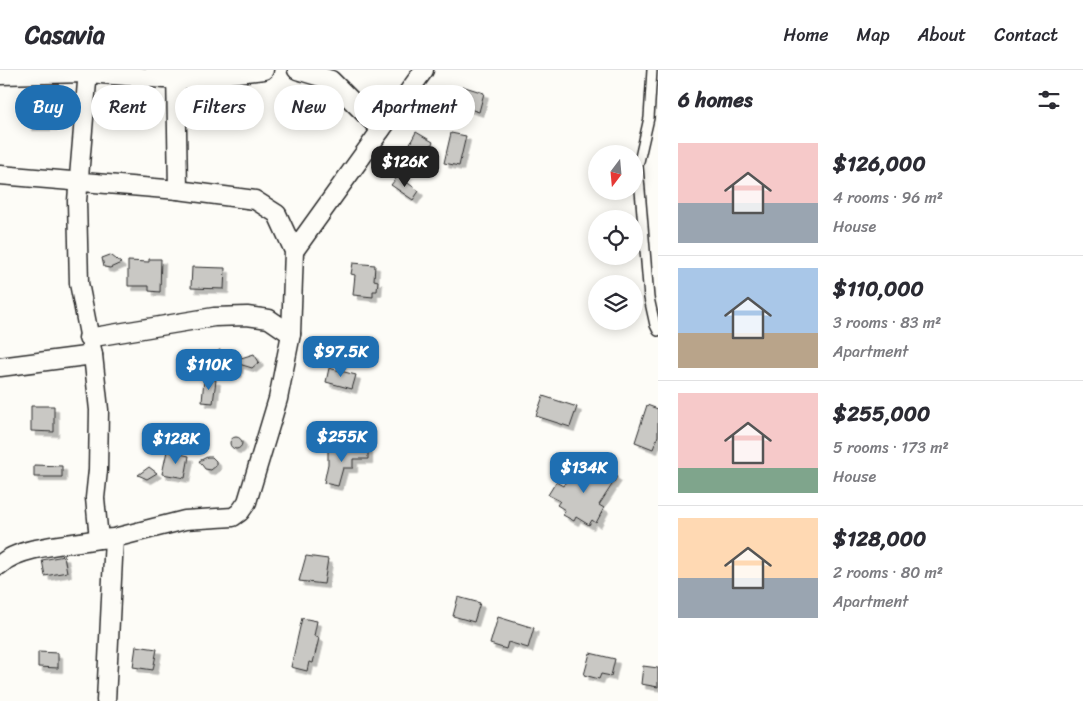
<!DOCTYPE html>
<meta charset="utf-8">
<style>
:root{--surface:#fff;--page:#f2f2f3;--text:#2b2b33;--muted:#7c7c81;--line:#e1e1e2;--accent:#1f6fb2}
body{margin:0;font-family:Sriracha,sans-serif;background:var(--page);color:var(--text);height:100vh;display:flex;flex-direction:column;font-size:19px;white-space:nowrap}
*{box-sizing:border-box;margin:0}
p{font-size:16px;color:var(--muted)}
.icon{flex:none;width:28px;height:28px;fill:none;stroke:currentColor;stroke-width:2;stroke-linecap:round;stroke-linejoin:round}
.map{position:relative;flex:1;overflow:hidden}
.sheet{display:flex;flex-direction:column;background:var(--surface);width:425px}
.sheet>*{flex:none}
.banner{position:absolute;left:15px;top:15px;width:475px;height:45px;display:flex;gap:10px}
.needle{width:32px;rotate:196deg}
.fabs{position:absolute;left:588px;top:75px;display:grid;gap:10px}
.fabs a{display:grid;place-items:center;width:55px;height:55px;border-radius:50%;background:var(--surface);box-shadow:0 2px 12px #0003;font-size:25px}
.price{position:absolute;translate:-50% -42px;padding:0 11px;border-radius:10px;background:var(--accent);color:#fff;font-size:16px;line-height:32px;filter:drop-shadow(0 1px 2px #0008)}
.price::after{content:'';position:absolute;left:50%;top:30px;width:15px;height:11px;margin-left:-8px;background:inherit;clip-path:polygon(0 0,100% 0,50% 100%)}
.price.selected{background:#222;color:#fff}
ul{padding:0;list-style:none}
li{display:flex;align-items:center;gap:15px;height:125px;padding:0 20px}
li+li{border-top:1px solid var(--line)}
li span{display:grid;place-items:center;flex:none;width:140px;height:100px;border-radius:0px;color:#555}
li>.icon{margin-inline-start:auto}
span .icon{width:60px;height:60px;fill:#fffc;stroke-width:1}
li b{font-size:21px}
h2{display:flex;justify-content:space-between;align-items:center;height:60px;padding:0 20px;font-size:21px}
.tag{padding:0 18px;border-radius:22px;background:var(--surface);box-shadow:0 2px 12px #0003;font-size:18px;line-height:45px}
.tag.selected{background:var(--accent);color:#fff}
header{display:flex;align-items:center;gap:30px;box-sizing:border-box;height:70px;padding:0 25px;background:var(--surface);border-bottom:1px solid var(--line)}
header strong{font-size:24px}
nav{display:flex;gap:28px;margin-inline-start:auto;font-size:18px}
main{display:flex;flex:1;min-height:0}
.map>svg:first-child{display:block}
</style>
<header>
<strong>Casavia</strong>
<nav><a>Home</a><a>Map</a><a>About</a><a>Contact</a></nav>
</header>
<main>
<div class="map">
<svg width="658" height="631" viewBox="0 0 658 631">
<defs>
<filter id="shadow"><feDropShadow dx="4.5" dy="4.5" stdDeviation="0" flood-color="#0004"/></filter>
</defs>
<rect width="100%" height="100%" fill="#fdfcf7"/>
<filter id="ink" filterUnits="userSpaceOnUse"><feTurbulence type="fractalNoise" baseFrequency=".02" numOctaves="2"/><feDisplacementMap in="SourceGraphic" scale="10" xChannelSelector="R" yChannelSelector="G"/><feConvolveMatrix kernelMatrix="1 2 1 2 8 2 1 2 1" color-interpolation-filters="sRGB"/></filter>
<g filter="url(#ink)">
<g fill="#c9c8c4" stroke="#2b2b2b" filter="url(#shadow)">
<path d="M116 16 126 17 127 25H145V44L128 43V40L109 41 107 34 116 29Z"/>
<path d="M462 16 484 23 479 42 457 35Z"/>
<path d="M307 32 318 33 315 52 304 51Z"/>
<path d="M28 41H53V56H27Z"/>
<path d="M416 62 433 72 421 94 404 85Z"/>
<path d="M451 63 466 66 459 96 444 93Z"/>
<path d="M398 106 419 121 413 130 391 115Z"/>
<path d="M110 185 112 186 121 193 110 198 104 197 102 188Z"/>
<path d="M149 189H161L160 222 149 221V216H128V191L149 192Z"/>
<path d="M353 193 375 195 374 210 378 211 377 221H373V227L353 225 355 205 351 204Z"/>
<path d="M192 197 225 198 224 219 191 218Z"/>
<path d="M343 277 348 284 338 299 335 282 337 278Z"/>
<path d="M219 280 241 285V288L254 284 259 292 252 298 239 294 237 303 215 298Z"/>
<path d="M329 298 356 305 352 319 326 312Z"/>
<path d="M204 309 216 310 213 333 202 332Z"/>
<path d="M543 326 577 337 570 357 536 346Z"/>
<path d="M647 335 658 339V366L653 379 635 372Z"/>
<path d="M31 336H54V362L31 361Z"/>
<circle cx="236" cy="373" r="6"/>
<path d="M368 378V389H353V398H343L338 416 324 413 328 394V379Z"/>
<path d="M167 381 189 386 185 408 162 404Z"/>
<path d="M207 387H212L216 391V396L211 400 205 399 199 391Z"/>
<path d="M34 395 62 396V407H34Z"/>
<path d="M598 395 617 407 599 435 604 438 596 453 592 450 589 455 576 447 574 451 563 445 565 440 557 435 560 431 548 425 556 412 563 416 574 399 589 408Z"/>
<path d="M149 397 157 403 147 409 138 405Z"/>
<path d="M64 486 67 502 45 506 42 490Z"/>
<path d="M306 486 328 489 324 514 299 511Z"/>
<path d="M458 527 480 533 474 552 453 546Z"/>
<path d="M498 547 534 558 528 578 508 572 506 579 490 574Z"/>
<path d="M302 548 317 551 314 566 319 568 313 593 309 592 307 601 291 597Z"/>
<path d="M136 576 157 579 153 600 133 597Z"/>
<path d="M38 582 58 583V598L38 597Z"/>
<path d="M590 583 615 589 611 606 601 604 599 609 584 605Z"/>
<path d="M643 596 658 598V617L641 614Z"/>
</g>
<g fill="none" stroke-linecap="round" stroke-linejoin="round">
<defs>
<path id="lane" d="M652 0 649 48 638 96 649 228 655 255 658 261"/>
<g id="street">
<path d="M176 0 178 120"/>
<path d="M297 0 331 10 381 60"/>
<path d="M0 5 88 3 177 10 264 0"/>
<path d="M0 105 178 120 255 130 277 144 294 181 291 264 278 329 247 432 240 442 233 447 185 450 114 468 99 469 95 428 98 400 99 340 93 285 79 213 77 131 88 0"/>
<path d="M294 181 424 0"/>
<path d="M88 268 214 247 247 246 269 249 291 264"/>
<path d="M0 297 93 285"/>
<path d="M0 495C18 476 73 474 99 469"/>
<path d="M106 631 114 468"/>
</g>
</defs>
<use href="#lane" stroke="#2b2b2b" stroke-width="12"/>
<use href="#street" stroke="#2b2b2b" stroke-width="21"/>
<use href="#lane" stroke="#fdfcf7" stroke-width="9"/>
<use href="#street" stroke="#fdfcf7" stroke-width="18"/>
</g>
</g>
</svg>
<div class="fabs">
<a><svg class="needle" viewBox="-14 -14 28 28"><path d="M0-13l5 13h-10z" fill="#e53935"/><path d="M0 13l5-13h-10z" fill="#7c7c81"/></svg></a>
<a><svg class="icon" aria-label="locate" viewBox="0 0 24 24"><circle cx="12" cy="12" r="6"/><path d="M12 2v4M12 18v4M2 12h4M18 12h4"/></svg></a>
<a><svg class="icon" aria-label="layers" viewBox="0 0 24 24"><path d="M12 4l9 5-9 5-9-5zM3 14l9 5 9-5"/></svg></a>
</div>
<b class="price selected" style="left:405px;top:118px">$126K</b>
<b class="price" style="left:341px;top:308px">$97.5K</b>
<b class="price" style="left:209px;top:321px">$110K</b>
<b class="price" style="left:342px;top:393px">$255K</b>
<b class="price" style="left:176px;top:395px">$128K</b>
<b class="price" style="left:584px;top:424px">$134K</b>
<div class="banner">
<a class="tag selected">Buy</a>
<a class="tag">Rent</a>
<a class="tag">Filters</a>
<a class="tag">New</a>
<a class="tag">Apartment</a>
</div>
</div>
<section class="sheet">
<h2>6 homes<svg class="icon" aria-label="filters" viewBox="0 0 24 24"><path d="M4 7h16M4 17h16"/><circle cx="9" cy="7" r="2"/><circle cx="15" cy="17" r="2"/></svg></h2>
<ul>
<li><span style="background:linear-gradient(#f6c9c9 60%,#9aa5b1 0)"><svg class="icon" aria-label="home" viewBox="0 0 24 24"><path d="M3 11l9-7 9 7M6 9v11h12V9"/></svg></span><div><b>$126,000</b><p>4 rooms · 96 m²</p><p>House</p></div></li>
<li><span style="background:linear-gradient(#a9c7e8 65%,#b9a48a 0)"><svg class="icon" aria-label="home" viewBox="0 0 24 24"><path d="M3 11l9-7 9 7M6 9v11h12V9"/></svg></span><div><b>$110,000</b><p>3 rooms · 83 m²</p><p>Apartment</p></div></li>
<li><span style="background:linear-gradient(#f6c9c9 75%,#7fa58c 0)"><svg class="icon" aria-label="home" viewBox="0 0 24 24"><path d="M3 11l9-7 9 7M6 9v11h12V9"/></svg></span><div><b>$255,000</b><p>5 rooms · 173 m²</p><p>House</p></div></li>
<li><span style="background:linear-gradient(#ffd9b3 60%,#9aa5b1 0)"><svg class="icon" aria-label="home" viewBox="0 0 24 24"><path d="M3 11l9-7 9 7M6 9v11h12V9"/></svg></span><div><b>$128,000</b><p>2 rooms · 80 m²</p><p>Apartment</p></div></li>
</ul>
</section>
</main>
